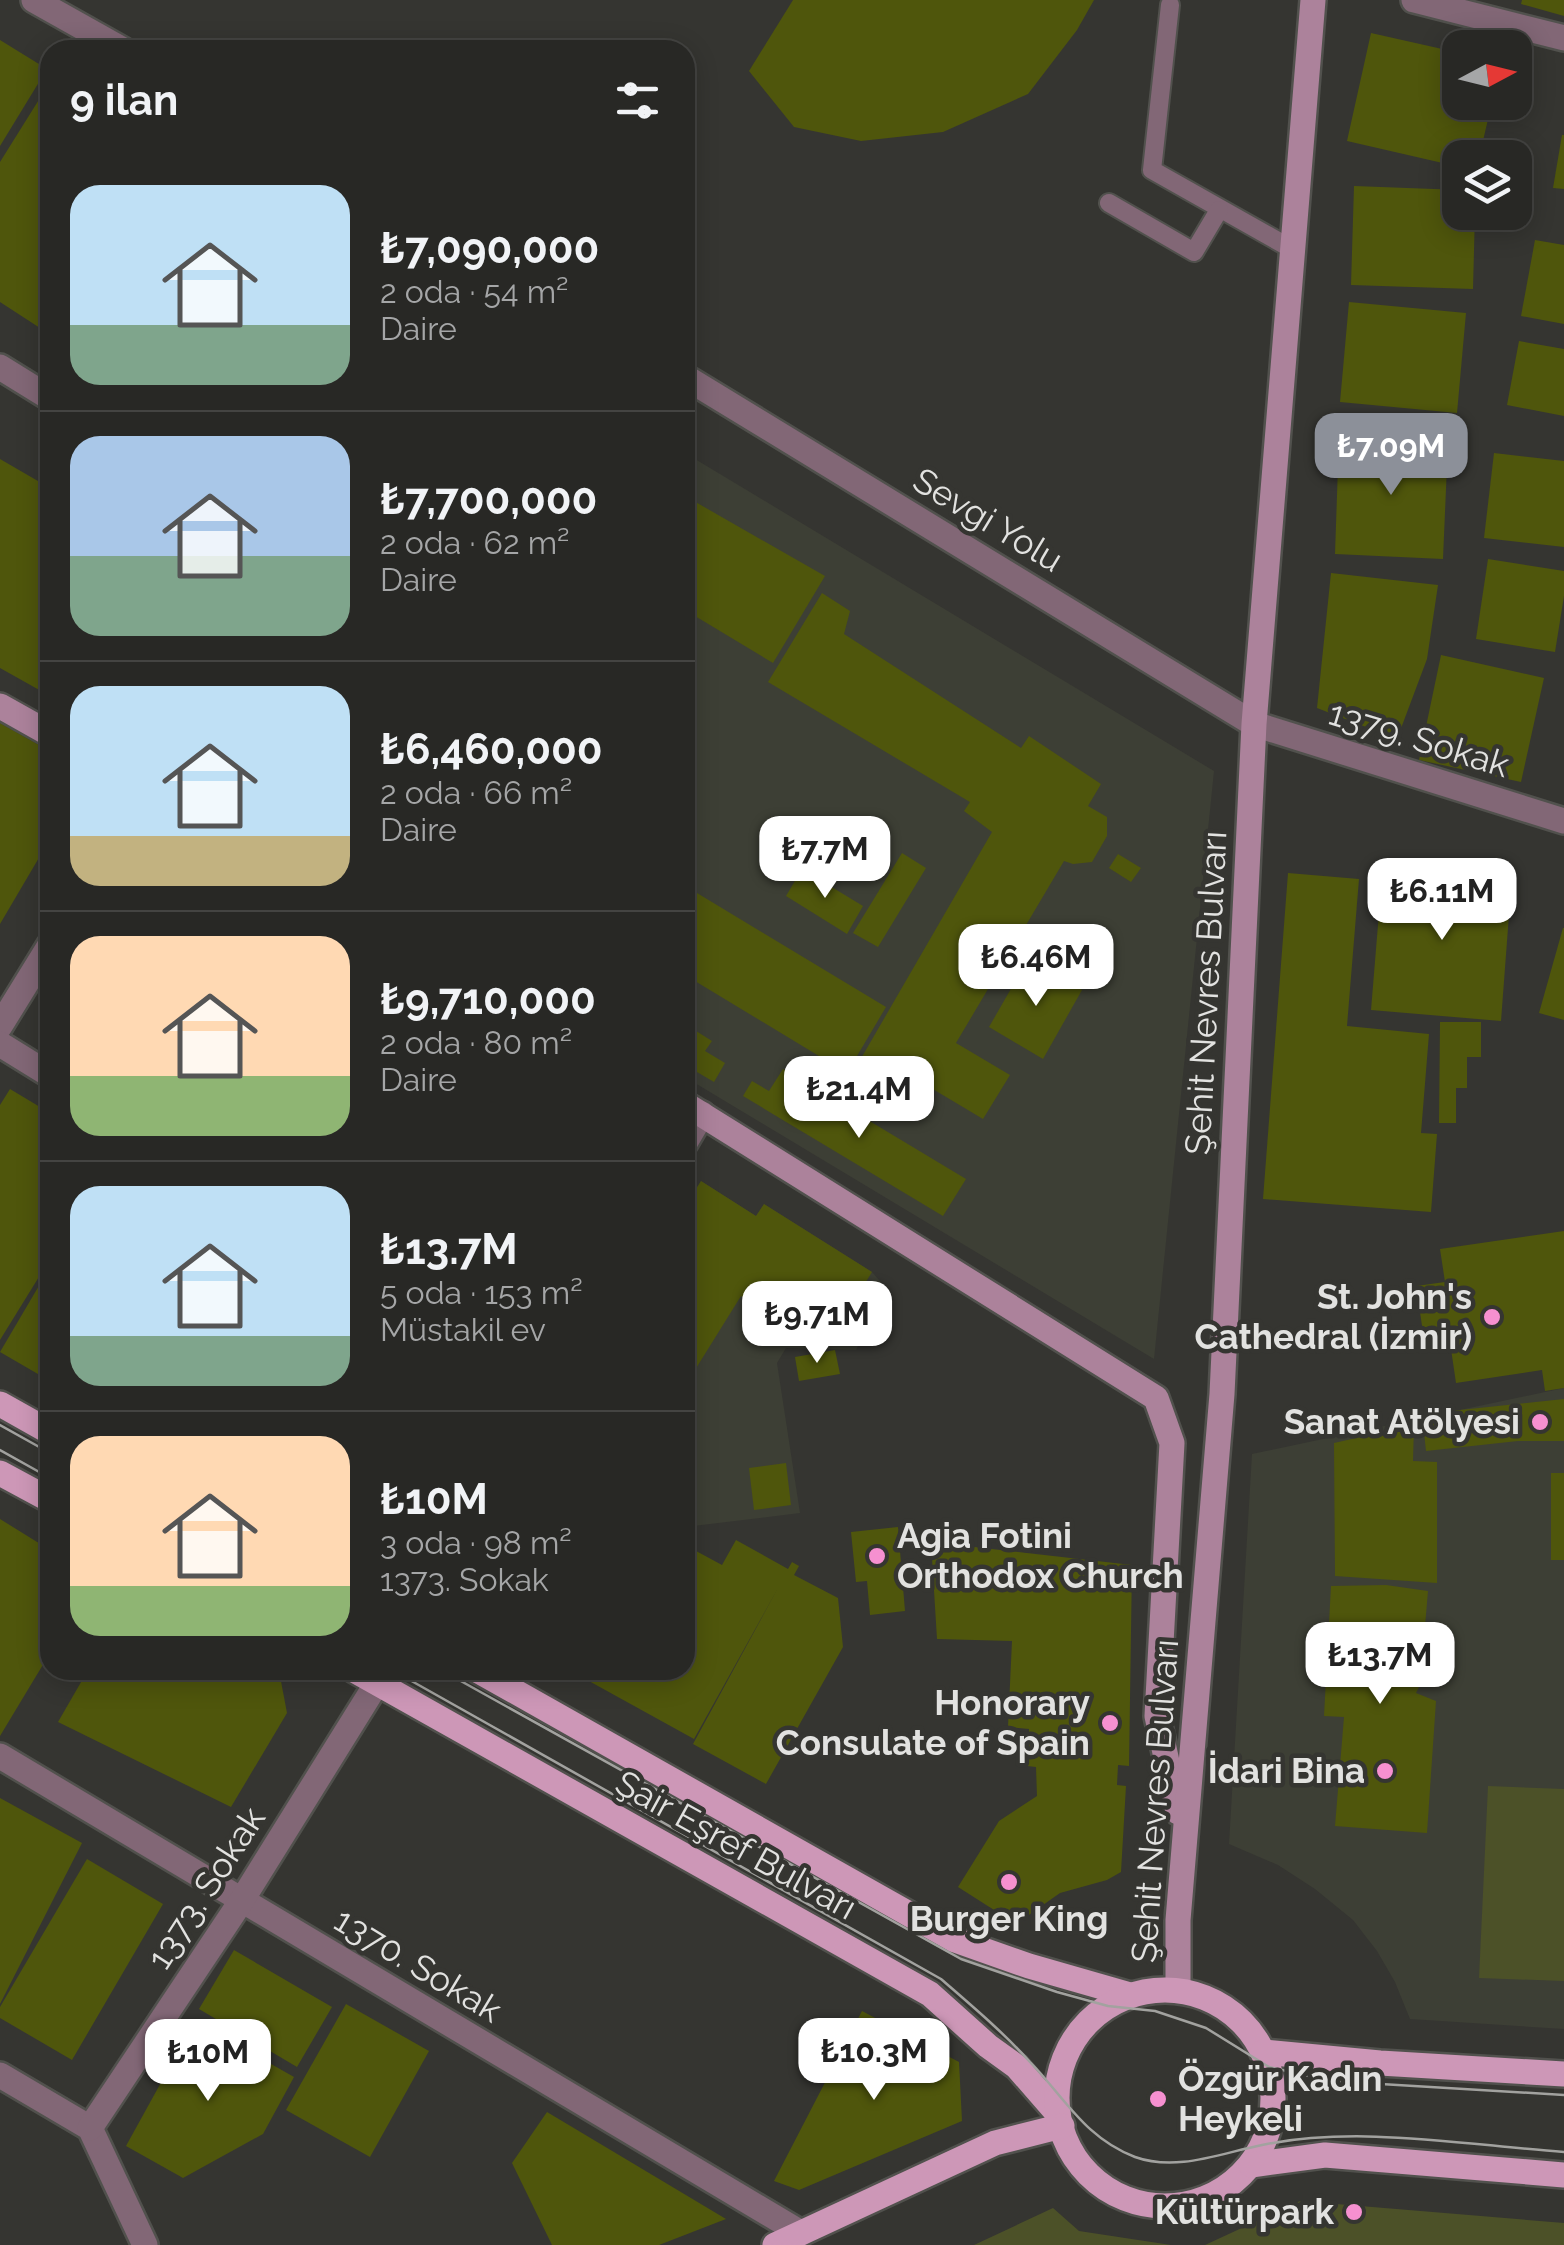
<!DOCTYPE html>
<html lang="tr">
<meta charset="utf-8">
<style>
:root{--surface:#282825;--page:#343432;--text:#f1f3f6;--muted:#a5a6a7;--line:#444442;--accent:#8c9099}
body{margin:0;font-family:Raleway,sans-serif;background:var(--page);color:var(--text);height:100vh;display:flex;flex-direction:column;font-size:38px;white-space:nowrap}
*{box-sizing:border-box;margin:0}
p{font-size:32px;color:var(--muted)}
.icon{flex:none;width:55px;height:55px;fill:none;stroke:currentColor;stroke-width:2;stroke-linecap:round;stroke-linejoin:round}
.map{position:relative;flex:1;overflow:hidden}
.side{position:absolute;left:40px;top:40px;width:655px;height:1640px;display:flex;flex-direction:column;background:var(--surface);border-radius:30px;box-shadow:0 5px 25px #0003,0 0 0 2px var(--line)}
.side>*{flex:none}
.needle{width:65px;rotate:83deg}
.tools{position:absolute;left:1442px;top:30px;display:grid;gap:20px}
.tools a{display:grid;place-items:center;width:90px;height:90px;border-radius:20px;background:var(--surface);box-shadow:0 5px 25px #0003,0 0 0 2px var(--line);font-size:50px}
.price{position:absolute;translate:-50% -85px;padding:0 22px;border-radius:20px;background:#fff;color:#222;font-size:32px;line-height:65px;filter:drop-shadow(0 2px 5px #0008)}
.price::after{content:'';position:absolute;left:50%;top:60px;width:30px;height:22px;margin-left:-15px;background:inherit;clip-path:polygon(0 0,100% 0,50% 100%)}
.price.selected{background:var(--accent);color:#fff}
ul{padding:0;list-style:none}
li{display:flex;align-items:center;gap:30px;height:250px;padding:0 30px}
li+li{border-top:2px solid var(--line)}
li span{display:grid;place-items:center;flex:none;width:280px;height:200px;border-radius:30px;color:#555}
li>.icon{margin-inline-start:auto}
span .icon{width:120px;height:120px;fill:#fffc;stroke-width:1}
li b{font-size:42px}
h2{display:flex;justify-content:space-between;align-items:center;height:120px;padding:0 30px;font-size:42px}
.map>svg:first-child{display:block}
</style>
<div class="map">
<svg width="1564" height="2245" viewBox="0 0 1564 2245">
<rect width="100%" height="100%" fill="#353531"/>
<g fill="#3d3f35">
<path d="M685 453 1214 771 1154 1359 685 1077Z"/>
<path d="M701 1181 756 1216 764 1204 872 1272 886 1288 856 1350 786 1348 777 1363 800 1513 685 1527V1518L693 1499 685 1494V1205Z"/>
<path d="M1564 1388V2029L1410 2019 1395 1982 1377 1951 1353 1920 1315 1889 1278 1865 1229 1844 1252 1454Z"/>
</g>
<g fill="#4c5128">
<path d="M1488 1786 1564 1789V1981L1479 1978Z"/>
<path d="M1300 2201 1564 2223V2245H1205Z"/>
<path d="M1053 2208 1079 2231 1171 2245H974Z"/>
</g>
<g fill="#4f560c">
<path d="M793 0H1094L1077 30 1028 94 943 132 861 141 794 127 749 71Z"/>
<path d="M1522 0H1564V16L1521 4Z"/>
<path d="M1371 33 1460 53V102H1492L1479 158H1460V167L1347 141Z"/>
<path d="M0 40 47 69 0 146Z"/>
<path d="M50 82V312L40 328 0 302V162Z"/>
<path d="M1562 135H1564V189L1553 188Z"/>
<path d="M1354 186 1460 190V212H1475L1473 289 1351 285Z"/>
<path d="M1535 240 1564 245V324L1521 316Z"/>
<path d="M1349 302 1466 313 1457 413 1340 402Z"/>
<path d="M1519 341 1564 349V416L1507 405Z"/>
<path d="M1339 437 1448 442 1443 559 1335 554Z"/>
<path d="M1494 453 1564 461V547L1484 538Z"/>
<path d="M0 459 50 488V696L0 668Z"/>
<path d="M685 496 825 576 773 663 685 610Z"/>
<path d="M1488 559 1564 571V596L1555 652 1476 639Z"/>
<path d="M1331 573 1438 585 1427 659 1397 739 1317 708Z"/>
<path d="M822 593 850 611 844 634 1021 748 1029 736 1101 784 1088 806 1107 817V836L1092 862 1073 864 1064 861 956 1043 1010 1075 983 1119 926 1085 911 1110 852 1074 992 832 964 811 970 802 768 682Z"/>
<path d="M1441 655 1544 678 1521 782 1419 760Z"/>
<path d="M0 723 50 751V839L0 924Z"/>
<path d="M902 853 926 868 878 947 853 933Z"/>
<path d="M1118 854 1141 868 1131 882 1109 868Z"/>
<path d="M1383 864 1512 875 1501 1021 1371 1010Z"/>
<path d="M802 869 863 906 847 934 786 896Z"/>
<path d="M1288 873 1359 879 1347 1026 1429 1034 1421 1133 1437 1134 1431 1212 1263 1199Z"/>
<path d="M697 893 886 1007 847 1073 685 975V914Z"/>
<path d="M1563 928H1564V1020L1539 1013Z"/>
<path d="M1028 959 1082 990 1043 1059 989 1027Z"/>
<path d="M1440 1022H1481V1057H1467V1088H1456V1123H1439Z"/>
<path d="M685 1024 712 1041 705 1051 725 1063 714 1082 685 1065Z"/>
<path d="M783 1069 966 1179 943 1216 743 1096 752 1081 769 1091Z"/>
<path d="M10 1089 50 1113V1259L0 1340V1105Z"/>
<path d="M701 1181 756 1216 764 1204 872 1272 859 1293 875 1303 853 1338 837 1328 828 1342 817 1335 814 1342 741 1296 685 1386V1207Z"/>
<path d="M1564 1231V1388L1545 1391 1542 1370 1456 1383 1451 1349 1426 1352 1416 1286 1445 1282 1440 1249Z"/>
<path d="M50 1267V1381L0 1352Z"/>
<path d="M835 1350 840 1374 799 1381 795 1357Z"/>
<path d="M1564 1399V1441H1518L1426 1451 1422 1414Z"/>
<path d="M1414 1425 1413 1461 1437 1462V1583L1335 1576 1334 1443Z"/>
<path d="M786 1463 791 1505 754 1510 749 1468Z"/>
<rect x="1551" y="1473" width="13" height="87"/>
<path d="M0 1519 50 1550V1653L0 1736Z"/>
<path d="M898 1527 905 1611 870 1615 867 1581 856 1582 851 1532Z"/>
<path d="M736 1540 788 1569 792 1562 799 1566 794 1575 838 1598 843 1647 766 1784 693 1744 778 1588 694 1739 569 1670H685V1545L722 1565Z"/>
<path d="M931 1542 1132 1565 1129 1766 1118 1765 1117 1785 1126 1786 1121 1872 1107 1880 1060 1893 1016 1924 958 1887 999 1821 1037 1796 1036 1767 1027 1766 1029 1729 1008 1727 1012 1641 937 1639Z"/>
<path d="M1386 1585 1428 1591 1420 1685 1416 1693 1436 1701 1427 1833 1335 1826 1344 1717 1324 1716 1331 1586Z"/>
<path d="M88 1670H270L280 1676 287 1713 231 1807 58 1722Z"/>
<path d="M0 1798 82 1843 0 2004Z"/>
<path d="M87 1859 163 1904 72 2060 0 2018V2007Z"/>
<path d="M234 1950 332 2007 297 2067 199 2009Z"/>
<path d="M346 2004 429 2051 370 2157 286 2110Z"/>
<path d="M862 2011 959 2062 962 2121 799 2190 774 2181Z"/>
<path d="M195 2021 294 2077 263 2134 183 2178 126 2146Z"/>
<path d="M547 2112 726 2219 659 2245H552L512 2163Z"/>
</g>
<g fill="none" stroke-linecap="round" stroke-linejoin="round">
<defs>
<g id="lane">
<path d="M1170 5 1152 170 1292 249"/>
<path d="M1109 203 1194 252 1219 210"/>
</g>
<g id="street">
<path d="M34 0 123 50"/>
<path d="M1414 0 1564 38"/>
<path d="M0 367 50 398"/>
<path d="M685 377 1254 724 1564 821"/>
<path d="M0 1026 50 945"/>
<path d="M0 1044 50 1075"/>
<path d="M685 1143 702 1114"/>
<path d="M0 1756 801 2233"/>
<path d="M0 2075 90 2128 145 2245"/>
<path d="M90 2128 242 1900 377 1683"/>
</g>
<g id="secondary">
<path d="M0 706 50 734"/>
<path d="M685 1104 1156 1398 1172 1443 1157 1716 1178 1812"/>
<path d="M1178 1990V1920L1222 1394 1254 724 1313 0"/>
</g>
<g id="primary">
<path d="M0 1404 50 1432"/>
<path d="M0 1473 50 1500"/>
<path d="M354 1670 930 1994 988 2046 1017 2067 1058 2114"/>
<path d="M477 1670 955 1940 1029 1966 1130 1995"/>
<circle cx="1165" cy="2098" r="108"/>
<path d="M1263 2052 1380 2063 1564 2074"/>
<path d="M1251 2165 1325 2155 1564 2175"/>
<path d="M775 2245 995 2143 1062 2126"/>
</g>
</defs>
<use href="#lane" stroke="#51514d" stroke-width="22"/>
<use href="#street" stroke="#51514d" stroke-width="30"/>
<use href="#secondary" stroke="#51514d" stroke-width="30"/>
<use href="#primary" stroke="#51514d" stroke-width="30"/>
<use href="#lane" stroke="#826776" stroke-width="18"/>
<use href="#street" stroke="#826776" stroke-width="25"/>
<use href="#secondary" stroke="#ac829b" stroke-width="25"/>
<use href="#primary" stroke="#cd97b7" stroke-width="25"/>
<g stroke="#a2a29f" stroke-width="2.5">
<path d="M0 1425 50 1453"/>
<path d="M0 1450 50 1478"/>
<path d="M392 1670 941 1979C972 2006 1003 2032 1030 2062 1065 2098 1085 2138 1135 2157 1177 2172 1221 2153 1262 2145 1358 2125 1466 2145 1564 2152"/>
<path d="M441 1670 961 1959 1057 1992 1108 2006 1155 2011 1206 2028 1269 2067 1331 2081 1564 2095"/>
</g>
</g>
<g fill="#f690d0" stroke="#353531" stroke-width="4">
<circle cx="1492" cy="1317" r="10"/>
<circle cx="1540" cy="1422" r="10"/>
<circle cx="877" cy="1556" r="10"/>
<circle cx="1110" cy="1723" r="10"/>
<circle cx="1385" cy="1771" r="10"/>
<circle cx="1009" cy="1882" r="10"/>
<circle cx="1158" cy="2099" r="10"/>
<circle cx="1354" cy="2212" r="10"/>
</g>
<g text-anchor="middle" stroke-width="9" stroke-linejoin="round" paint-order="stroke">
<g font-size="35" fill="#e2e2e0" stroke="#353531">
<text transform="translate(988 520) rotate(31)" y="12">Sevgi Yolu</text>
<text transform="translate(1419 739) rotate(17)" y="12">1379. Sokak</text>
<text transform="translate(1206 993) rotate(-87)" y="12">Şehit Nevres Bulvarı</text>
<text transform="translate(1155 1801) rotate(-86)" y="12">Şehit Nevres Bulvarı</text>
<text transform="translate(736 1845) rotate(29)" y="12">Şair Eşref Bulvarı</text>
<text transform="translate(206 1888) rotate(-57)" y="12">1373. Sokak</text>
<text transform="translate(418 1965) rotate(31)" y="12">1370. Sokak</text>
</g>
<g font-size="35" font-weight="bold" fill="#e2e2e0" stroke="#353531" text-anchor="end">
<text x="1472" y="1309">St. John's<tspan x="1472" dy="40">Cathedral (İzmir)</tspan></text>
<text x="1520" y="1434">Sanat Atölyesi</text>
<text x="897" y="1548" text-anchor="start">Agia Fotini<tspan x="897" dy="40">Orthodox Church</tspan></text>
<text x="1090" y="1715">Honorary<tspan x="1090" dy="40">Consulate of Spain</tspan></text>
<text x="1365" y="1783">İdari Bina</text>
<text x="1009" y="1931" text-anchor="middle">Burger King</text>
<text x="1178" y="2091" text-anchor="start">Özgür Kadın<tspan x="1178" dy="40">Heykeli</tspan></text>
<text x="1334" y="2224">Kültürpark</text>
</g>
</g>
</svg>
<div class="tools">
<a><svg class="needle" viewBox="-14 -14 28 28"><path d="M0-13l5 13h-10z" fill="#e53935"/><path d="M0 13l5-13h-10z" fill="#a5a6a7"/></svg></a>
<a><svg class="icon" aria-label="layers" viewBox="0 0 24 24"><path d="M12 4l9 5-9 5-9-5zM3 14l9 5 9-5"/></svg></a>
</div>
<b class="price selected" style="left:1391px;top:498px">₺7.09M</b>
<b class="price" style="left:825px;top:901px">₺7.7M</b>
<b class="price" style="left:1442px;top:943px">₺6.11M</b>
<b class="price" style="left:1036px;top:1009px">₺6.46M</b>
<b class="price" style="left:859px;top:1141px">₺21.4M</b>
<b class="price" style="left:817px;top:1366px">₺9.71M</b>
<b class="price" style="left:1380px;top:1707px">₺13.7M</b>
<b class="price" style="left:874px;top:2103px">₺10.3M</b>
<b class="price" style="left:208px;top:2104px">₺10M</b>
<section class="side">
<h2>9 ilan<svg class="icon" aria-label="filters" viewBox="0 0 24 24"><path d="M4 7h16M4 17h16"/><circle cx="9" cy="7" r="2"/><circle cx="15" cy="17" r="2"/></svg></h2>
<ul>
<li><span style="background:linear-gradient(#bfe0f5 70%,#7fa58c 0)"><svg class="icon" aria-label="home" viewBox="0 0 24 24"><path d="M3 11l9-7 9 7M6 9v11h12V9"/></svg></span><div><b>₺7,090,000</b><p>2 oda · 54 m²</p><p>Daire</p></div></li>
<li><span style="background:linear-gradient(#a9c7e8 60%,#7fa58c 0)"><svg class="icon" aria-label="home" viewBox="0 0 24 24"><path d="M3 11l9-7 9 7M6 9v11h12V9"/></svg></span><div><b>₺7,700,000</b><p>2 oda · 62 m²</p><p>Daire</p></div></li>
<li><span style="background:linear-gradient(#bfe0f5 75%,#c2b280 0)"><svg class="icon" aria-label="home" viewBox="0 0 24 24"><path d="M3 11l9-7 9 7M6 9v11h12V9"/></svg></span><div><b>₺6,460,000</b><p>2 oda · 66 m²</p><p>Daire</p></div></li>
<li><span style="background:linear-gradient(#ffd9b3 70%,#8fb573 0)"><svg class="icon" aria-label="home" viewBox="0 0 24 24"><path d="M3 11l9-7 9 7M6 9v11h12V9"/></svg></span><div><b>₺9,710,000</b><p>2 oda · 80 m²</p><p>Daire</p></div></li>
<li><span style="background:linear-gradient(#bfe0f5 75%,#7fa58c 0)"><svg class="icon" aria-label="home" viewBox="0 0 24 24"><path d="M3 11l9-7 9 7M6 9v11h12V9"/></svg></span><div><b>₺13.7M</b><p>5 oda · 153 m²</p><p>Müstakil ev</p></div></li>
<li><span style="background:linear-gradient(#ffd9b3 75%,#8fb573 0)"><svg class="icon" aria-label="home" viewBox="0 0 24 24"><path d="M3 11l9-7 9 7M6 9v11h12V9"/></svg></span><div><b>₺10M</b><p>3 oda · 98 m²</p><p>1373. Sokak</p></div></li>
</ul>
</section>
</div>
